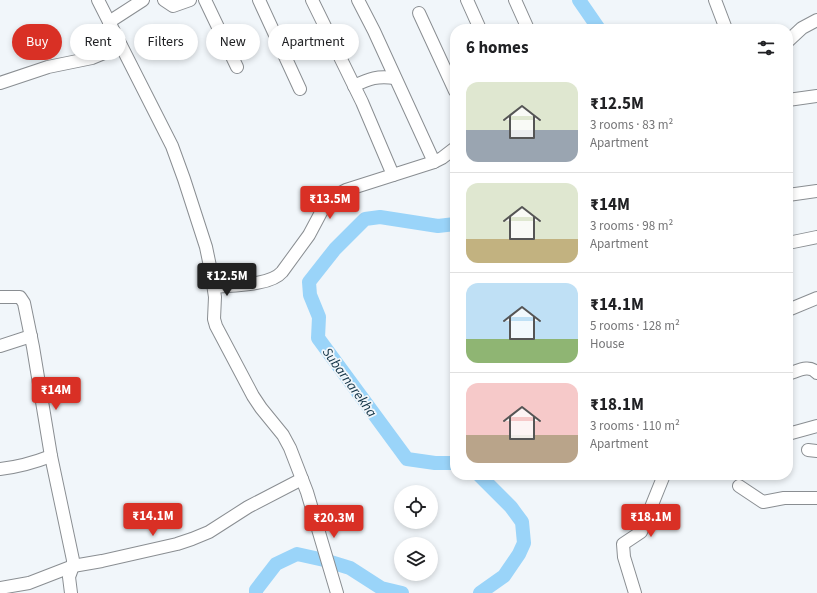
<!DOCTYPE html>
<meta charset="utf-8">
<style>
:root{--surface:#fff;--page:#f6f6f6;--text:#202124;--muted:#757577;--line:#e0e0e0;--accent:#d93025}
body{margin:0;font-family:"Source Sans 3",sans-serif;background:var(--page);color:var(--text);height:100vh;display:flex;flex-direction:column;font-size:15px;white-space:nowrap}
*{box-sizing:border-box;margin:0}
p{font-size:13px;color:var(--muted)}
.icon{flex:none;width:22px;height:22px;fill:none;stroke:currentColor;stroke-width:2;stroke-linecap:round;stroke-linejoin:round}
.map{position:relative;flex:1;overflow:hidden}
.panel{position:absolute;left:450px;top:24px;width:343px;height:456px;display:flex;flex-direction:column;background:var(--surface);border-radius:16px;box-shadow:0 2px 6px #0003}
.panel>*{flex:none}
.banner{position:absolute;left:12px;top:24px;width:378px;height:36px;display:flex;gap:8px}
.controls{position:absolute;left:394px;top:485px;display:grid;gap:8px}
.controls a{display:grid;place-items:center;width:44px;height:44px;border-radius:50%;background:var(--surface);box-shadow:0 2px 6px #0003;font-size:20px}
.price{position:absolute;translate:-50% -34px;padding:0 9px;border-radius:4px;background:var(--accent);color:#fff;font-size:13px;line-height:26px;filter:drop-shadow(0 1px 2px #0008)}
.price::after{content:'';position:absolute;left:50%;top:24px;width:12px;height:9px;margin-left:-6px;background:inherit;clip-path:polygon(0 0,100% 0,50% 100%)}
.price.on{background:#222;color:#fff}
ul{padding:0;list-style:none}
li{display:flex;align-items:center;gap:12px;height:100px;padding:0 16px}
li+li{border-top:1px solid var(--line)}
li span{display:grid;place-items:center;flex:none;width:112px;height:80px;border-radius:12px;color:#555}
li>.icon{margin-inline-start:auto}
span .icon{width:48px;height:48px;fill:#fffc;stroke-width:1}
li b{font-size:17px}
h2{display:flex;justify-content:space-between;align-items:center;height:48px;padding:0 16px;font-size:17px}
.tag{padding:0 14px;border-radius:18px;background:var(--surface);box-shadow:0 2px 6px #0003;font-size:14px;line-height:36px}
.tag.on{background:var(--accent);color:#fff}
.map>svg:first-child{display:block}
</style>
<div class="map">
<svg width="817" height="593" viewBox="0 0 817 593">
<rect width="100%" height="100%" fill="#f1f6fa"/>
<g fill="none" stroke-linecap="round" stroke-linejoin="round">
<g stroke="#9ad4f9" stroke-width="14">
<path d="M579 0 599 29"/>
<path d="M455 224 438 226 380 217 365 219 335 249 309 282 310 295 319 317 318 338 407 459 435 463H455"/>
<path d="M479 475 511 507 522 522 524 543 519 554 504 576 480 593"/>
<path d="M256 593V590L276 564 297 554 324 560 350 568 381 588 402 593"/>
</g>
<defs>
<g id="minor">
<path d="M98 0 172 146 184 179 206 247 211 271 215 297 214 319 216 326 253 396 261 408 283 435 290 448 307 492 337 593"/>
<path d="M164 0 173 6 190 0"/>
<path d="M205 0 237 67"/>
<path d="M259 0 300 89"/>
<path d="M312 0 362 102 393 175"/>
<path d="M358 0 374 31 434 162"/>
<path d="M467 0 480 29"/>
<path d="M515 0 528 29"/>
<path d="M715 0 726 29"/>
<path d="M419 13 455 91"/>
<path d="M109 22 143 0"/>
<path d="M788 41 802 28 817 20"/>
<path d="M0 83 48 67 92 58 121 46"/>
<path d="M354 86C370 78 377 76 395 78"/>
<path d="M788 100 817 96"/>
<path d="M788 195 817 191"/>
<path d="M788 243 817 237"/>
<path d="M214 287C232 285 270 286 282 272L309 235 326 203 331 198 346 190 434 162 442 158 455 148"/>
<path d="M0 297H20L24 303 33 347 51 456 73 560V566L69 577 71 593"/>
<path d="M788 310 817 298"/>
<path d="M0 346 31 336"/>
<path d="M788 374C798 371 809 364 817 373"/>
<path d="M788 434 817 426"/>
<path d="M808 450 817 451"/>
<path d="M0 469C19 467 33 463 51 456"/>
<path d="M739 486 763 502 784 498H817"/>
<path d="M0 588 29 583 73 566 102 561 177 544 192 539 209 532 248 507 302 479"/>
<path d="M635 593 624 557 623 544 641 532 664 475"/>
</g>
</defs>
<use href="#minor" stroke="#8a8e92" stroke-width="14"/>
<use href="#minor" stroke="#fff" stroke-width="12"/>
</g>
<g text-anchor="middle" stroke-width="3.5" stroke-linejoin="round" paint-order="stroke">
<g font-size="14" font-style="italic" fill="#123346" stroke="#f1f6fa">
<text transform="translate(350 382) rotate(54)" y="5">Subarnarekha</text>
</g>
</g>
</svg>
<div class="controls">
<a><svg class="icon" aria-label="locate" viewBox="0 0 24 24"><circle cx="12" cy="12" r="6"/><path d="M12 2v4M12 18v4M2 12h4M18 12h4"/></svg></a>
<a><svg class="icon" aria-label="layers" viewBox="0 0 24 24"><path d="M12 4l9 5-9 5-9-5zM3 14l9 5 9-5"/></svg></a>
</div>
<b class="price" style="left:330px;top:220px">₹13.5M</b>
<b class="price on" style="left:227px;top:297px">₹12.5M</b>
<b class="price" style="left:56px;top:411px">₹14M</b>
<b class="price" style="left:153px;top:537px">₹14.1M</b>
<b class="price" style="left:651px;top:538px">₹18.1M</b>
<b class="price" style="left:334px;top:539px">₹20.3M</b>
<div class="banner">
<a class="tag on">Buy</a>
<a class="tag">Rent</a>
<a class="tag">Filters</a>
<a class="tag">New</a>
<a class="tag">Apartment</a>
</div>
<section class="panel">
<h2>6 homes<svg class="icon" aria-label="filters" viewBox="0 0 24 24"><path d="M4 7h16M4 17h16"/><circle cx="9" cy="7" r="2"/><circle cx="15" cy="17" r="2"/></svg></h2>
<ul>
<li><span style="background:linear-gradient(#dfe7d0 60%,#9aa5b1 0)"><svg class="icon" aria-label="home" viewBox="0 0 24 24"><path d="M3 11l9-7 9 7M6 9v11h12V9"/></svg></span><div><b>₹12.5M</b><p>3 rooms · 83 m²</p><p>Apartment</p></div></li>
<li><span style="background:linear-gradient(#dfe7d0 70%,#c2b280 0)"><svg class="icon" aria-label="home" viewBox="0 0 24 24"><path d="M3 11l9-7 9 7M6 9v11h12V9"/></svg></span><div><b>₹14M</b><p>3 rooms · 98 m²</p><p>Apartment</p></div></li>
<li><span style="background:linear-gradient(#bfe0f5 70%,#8fb573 0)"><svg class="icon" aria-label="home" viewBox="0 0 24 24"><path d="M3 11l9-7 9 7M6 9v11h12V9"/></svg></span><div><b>₹14.1M</b><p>5 rooms · 128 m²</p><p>House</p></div></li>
<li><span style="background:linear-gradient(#f6c9c9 65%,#b9a48a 0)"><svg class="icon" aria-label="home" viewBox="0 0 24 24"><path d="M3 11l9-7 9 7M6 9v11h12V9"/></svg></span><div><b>₹18.1M</b><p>3 rooms · 110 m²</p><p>Apartment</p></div></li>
</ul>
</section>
</div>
